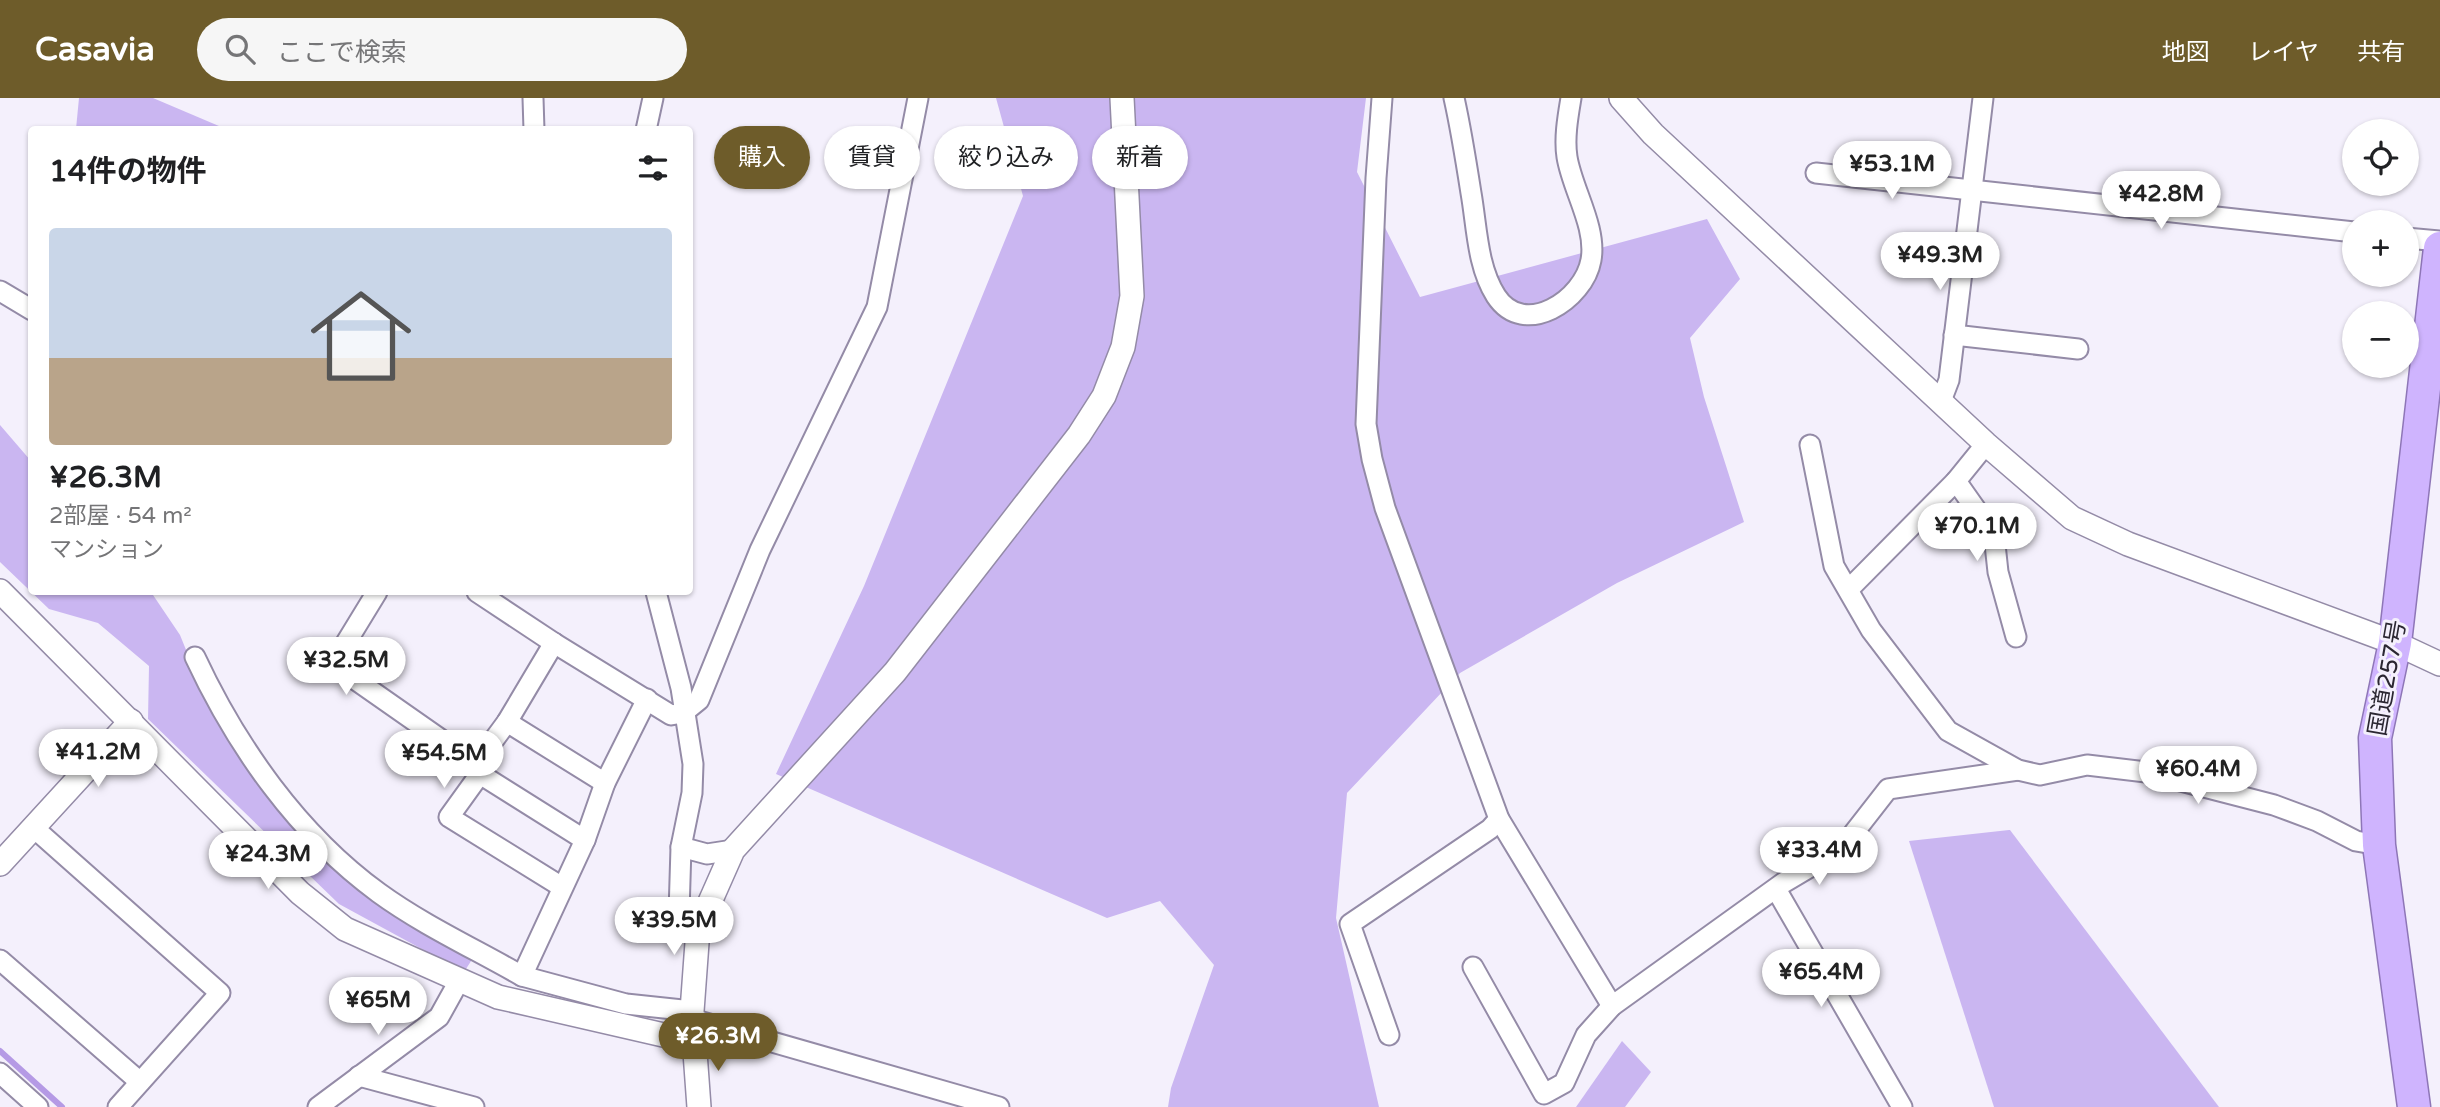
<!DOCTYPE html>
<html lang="ja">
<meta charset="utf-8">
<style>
:root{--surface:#fff;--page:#f6f6f6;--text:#202124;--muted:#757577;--line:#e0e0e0;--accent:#6e5c2a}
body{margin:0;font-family:"Varela Round","Noto Sans JP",sans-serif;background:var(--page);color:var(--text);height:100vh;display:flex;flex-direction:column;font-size:26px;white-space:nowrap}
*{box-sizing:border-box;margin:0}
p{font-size:23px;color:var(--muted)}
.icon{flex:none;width:38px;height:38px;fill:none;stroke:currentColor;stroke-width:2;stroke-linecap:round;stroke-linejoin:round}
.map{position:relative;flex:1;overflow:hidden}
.sheet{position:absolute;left:28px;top:28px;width:665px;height:469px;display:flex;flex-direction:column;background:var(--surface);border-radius:7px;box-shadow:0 2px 5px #0004}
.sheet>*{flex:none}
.banner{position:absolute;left:714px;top:28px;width:665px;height:63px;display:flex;gap:14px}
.buttons{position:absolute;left:2342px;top:21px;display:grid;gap:14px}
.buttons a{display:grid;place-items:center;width:77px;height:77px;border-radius:50%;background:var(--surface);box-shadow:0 2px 5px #0004;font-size:35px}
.price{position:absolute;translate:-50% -60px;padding:0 16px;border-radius:24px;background:#fff;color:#222;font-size:23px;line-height:46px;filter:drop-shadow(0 2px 4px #0008)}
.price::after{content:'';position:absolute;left:50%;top:42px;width:21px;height:16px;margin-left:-10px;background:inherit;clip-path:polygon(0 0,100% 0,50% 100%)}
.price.on{background:var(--accent);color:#fff}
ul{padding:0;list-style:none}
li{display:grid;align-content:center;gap:14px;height:371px;padding:0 21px}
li+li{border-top:2px solid var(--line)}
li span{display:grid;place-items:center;height:217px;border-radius:7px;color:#555}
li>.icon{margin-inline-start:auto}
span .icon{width:126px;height:126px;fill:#fffc;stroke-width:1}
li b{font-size:30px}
h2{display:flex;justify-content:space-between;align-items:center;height:84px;padding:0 21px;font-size:30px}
.pill{padding:0 24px;border-radius:32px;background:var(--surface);box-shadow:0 2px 5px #0004;font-size:24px;line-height:63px}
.pill.on{background:var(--accent);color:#fff}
header{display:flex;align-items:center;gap:42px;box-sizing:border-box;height:98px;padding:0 35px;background:var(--accent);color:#fff}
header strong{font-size:33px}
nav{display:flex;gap:38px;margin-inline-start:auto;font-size:24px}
.search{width:490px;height:63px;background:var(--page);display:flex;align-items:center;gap:18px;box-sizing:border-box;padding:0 24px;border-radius:38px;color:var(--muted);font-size:26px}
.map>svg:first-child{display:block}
</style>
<header>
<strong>Casavia</strong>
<div class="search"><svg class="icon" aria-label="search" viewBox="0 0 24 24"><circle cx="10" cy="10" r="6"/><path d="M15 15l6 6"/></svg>ここで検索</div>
<nav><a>地図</a><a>レイヤ</a><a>共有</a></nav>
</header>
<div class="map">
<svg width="2440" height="1009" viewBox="0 0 2440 1009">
<rect width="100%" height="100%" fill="#f4f0fc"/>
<g fill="#cab6f1">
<path d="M79 0H153L226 31H76Z"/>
<path d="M996 0H1366L1357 74 1420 199 1707 121 1740 181 1690 240 1704 299 1744 424 1617 485 1460 575 1347 695 1336 820 1379 1009H1168L1171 990 1214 867 1160 803 1107 820 776 676 864 488 1023 98Z"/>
<path d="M0 327 31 363 32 494H151L180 537 210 611 268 693 473 860 464 874 339 806 148 621 149 568 98 525 49 511 0 464Z"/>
<path d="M2009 732H2010L2219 1009H1994L1909 743Z"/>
<path d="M1622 943 1651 974 1625 1009H1576Z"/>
</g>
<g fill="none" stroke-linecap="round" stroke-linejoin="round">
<path stroke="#b59ae5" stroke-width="6" d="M0 953 62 1009"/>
<defs>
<g id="minor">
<path d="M533 0 534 32"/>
<path d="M1382 0 1376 80 1366 326 1372 361 1385 410 1499 721 1612 908"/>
<path d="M1454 0C1461 31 1466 63 1471 95 1477 129 1477 168 1496 198 1524 241 1584 202 1591 162 1597 129 1572 91 1567 59 1564 40 1568 18 1571 0"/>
<path d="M646 32 653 0"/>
<path d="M1816 75 2354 134"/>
<path d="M2406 140 2440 143"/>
<path d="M0 193 32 212"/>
<path d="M1954 237 2078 251"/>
<path d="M1941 303 1949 282 1983 0"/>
<path d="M1810 347 1834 468 1871 532 1948 633 2018 672 2040 677 2087 667 2146 674 2274 707 2317 723 2356 743 2379 747"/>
<path d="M1956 383 1994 437 1998 474 2016 539"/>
<path d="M1849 491 1956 383 1986 346"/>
<path d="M377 494 333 566 476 666"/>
<path d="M477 494 554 545 671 617 683 615 699 602 760 452 877 209 918 0"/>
<path d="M656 494 681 590 693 666 692 695 681 749 679 815 687 826 698 831"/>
<path d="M554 545 507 624 476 666 480 676 449 719 562 789"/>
<path d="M195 559C237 649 298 736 379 795 423 827 475 851 522 878"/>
<path d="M647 601 605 685 585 742 522 878 626 906 692 913"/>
<path d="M507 624 605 685"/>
<path d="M480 676 585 742"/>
<path d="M34 730 220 895 118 1009"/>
<path d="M681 749 707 756 733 752"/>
<path d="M1776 791 1902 1009"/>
<path d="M0 862 140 984"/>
<path d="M1473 869 1544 996 1564 985 1586 937 1612 908 1783 785 1842 750 1888 691 2018 672"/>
<path d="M692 921 999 1009"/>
<path d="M1389 937 1350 826 1490 731 1499 721"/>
<path d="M0 975 38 1009"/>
<path d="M359 978 474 1009"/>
<path d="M318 1009 439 919 459 883"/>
</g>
<g id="tertiary">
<path d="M1621 0 1653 36 1986 346 2072 420 2128 446 2395 545 2440 566"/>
<path d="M0 493 300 795 345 831 498 899 694 944"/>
<path d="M0 766 131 623"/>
<path d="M699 1009 692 913 698 831 733 752 895 574 1079 337 1104 298 1123 249 1132 198 1122 0"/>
</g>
<path id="trunk" d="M2414 1009 2379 747 2375 640 2395 545 2440 150"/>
</defs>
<use href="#minor" stroke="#948ba7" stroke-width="23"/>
<use href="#tertiary" stroke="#948ba7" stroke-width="26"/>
<use href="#trunk" stroke="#8e76b7" stroke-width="35"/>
<use href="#minor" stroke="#fff" stroke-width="19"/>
<use href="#tertiary" stroke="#fff" stroke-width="23"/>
<use href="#trunk" stroke="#cfb4fe" stroke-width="32"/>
</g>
<g text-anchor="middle" stroke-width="6" stroke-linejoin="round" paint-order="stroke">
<g font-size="24" fill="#2b2732" stroke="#f4f0fc">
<text transform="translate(2387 580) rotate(-80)" y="8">国道257号</text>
</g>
</g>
</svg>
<div class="buttons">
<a><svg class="icon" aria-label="locate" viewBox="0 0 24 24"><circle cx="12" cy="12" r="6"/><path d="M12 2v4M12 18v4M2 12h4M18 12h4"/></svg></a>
<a>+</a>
<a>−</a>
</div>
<b class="price" style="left:1892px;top:103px">¥53.1M</b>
<b class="price" style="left:2161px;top:133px">¥42.8M</b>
<b class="price" style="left:1940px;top:194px">¥49.3M</b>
<b class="price" style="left:1977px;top:465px">¥70.1M</b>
<b class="price" style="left:346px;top:599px">¥32.5M</b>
<b class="price" style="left:98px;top:691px">¥41.2M</b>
<b class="price" style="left:444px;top:692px">¥54.5M</b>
<b class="price" style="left:2198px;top:708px">¥60.4M</b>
<b class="price" style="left:1819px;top:789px">¥33.4M</b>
<b class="price" style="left:268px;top:793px">¥24.3M</b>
<b class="price" style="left:674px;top:859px">¥39.5M</b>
<b class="price" style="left:1821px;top:911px">¥65.4M</b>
<b class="price" style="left:378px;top:939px">¥65M</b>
<b class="price on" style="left:718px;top:975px">¥26.3M</b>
<div class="banner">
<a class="pill on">購入</a>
<a class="pill">賃貸</a>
<a class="pill">絞り込み</a>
<a class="pill">新着</a>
</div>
<section class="sheet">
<h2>14件の物件<svg class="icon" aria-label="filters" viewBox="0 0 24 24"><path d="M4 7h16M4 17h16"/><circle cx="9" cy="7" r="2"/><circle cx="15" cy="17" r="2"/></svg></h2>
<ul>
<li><span style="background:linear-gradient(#c9d6e8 60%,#b9a48a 0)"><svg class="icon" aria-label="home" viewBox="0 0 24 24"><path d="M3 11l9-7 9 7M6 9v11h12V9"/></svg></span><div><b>¥26.3M</b><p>2部屋 · 54 m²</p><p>マンション</p></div></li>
</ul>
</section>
</div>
